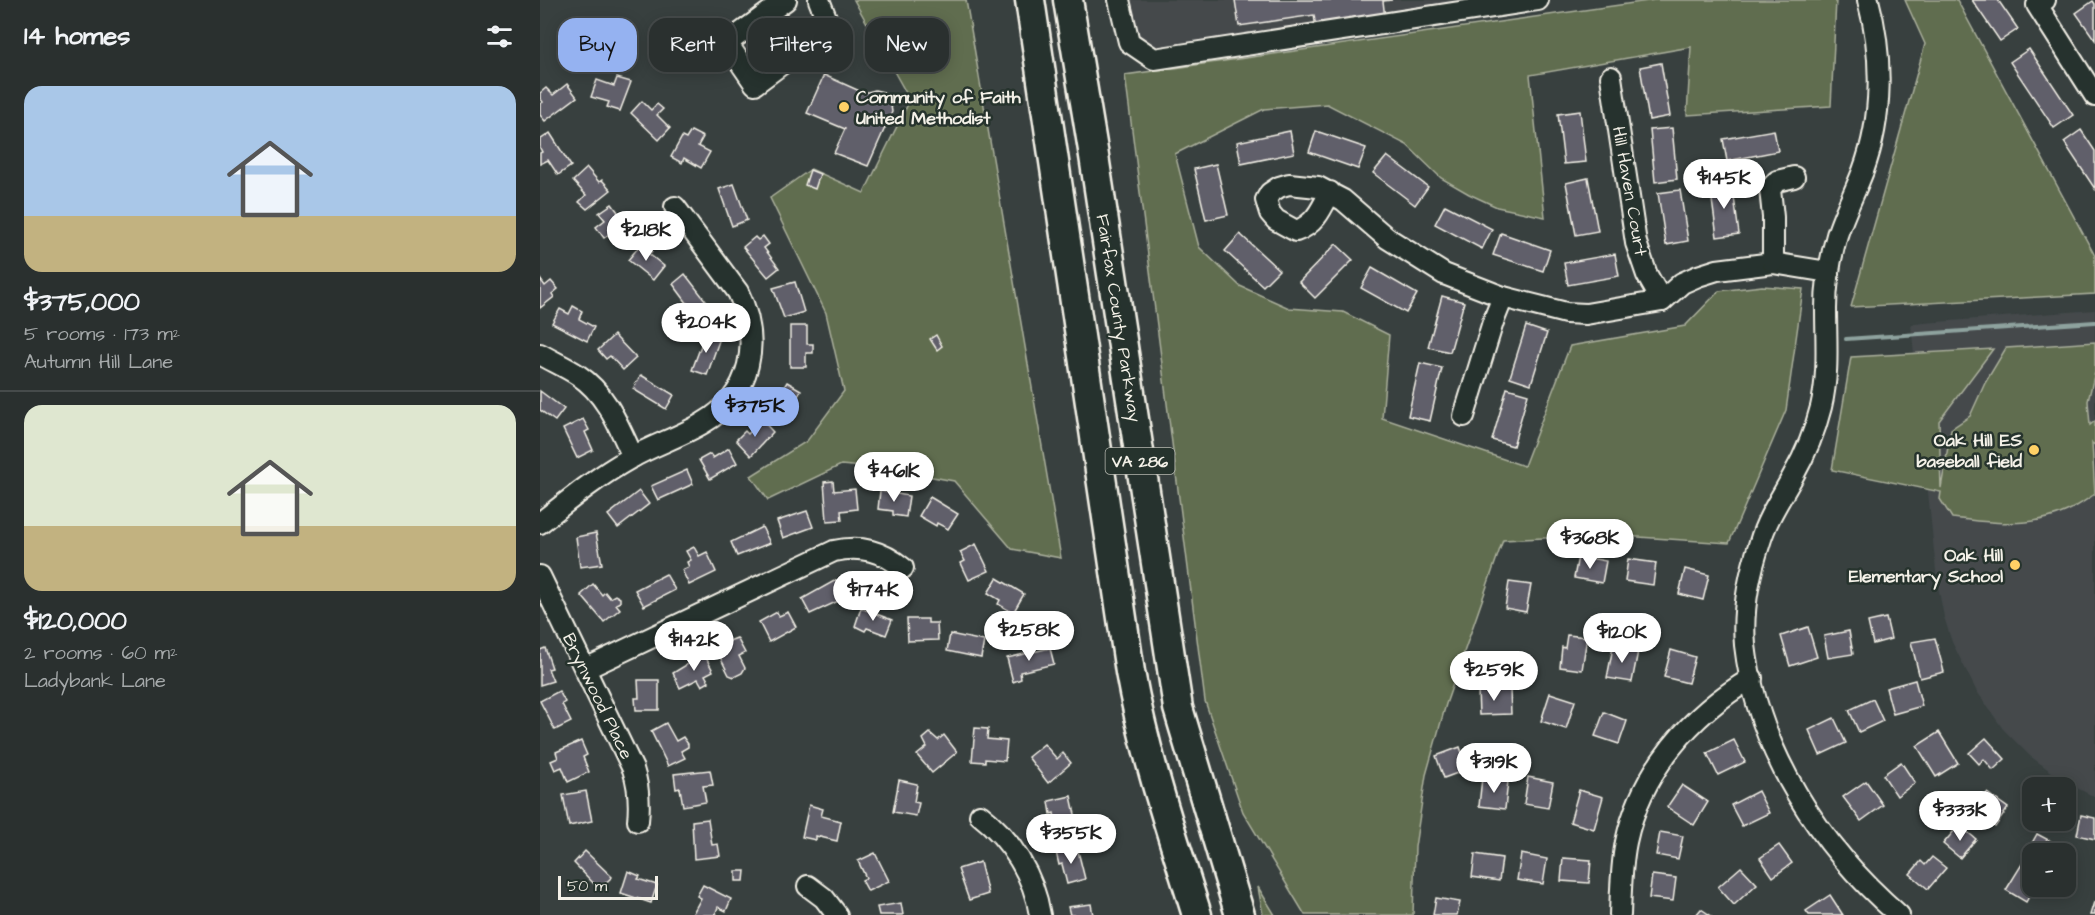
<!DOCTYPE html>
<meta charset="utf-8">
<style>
:root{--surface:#2a302f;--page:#363c3b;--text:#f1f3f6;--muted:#a5a9aa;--line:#464b4b;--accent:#95b2f1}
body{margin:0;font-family:"Architects Daughter",sans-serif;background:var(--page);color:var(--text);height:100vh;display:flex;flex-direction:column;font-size:22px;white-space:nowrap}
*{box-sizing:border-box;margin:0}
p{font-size:20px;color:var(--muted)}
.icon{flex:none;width:33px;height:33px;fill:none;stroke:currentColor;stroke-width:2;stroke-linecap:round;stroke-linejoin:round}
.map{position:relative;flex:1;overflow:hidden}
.panel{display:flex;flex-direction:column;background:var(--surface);width:540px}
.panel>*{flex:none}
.banner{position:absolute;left:18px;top:18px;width:570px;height:54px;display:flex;gap:12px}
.buttons{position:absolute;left:1482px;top:777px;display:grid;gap:12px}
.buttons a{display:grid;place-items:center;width:54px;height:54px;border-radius:12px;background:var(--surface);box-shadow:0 3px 15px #0003,0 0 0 2px var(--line);font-size:30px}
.scale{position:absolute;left:18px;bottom:15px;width:100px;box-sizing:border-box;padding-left:6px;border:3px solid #f4f1e8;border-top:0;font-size:16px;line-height:21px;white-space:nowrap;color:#f4f1e8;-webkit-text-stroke:4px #26332d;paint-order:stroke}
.price{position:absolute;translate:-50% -51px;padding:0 14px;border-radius:21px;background:#fff;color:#222;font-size:20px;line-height:39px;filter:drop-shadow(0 2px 3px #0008)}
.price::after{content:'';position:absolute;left:50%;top:36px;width:18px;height:14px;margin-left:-9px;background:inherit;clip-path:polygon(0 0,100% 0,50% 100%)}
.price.active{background:var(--accent);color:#111}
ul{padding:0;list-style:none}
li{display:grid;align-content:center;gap:12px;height:318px;padding:0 24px}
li+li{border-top:2px solid var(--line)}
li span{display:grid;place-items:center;height:186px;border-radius:18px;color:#555}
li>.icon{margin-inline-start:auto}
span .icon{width:108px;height:108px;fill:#fffc;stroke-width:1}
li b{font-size:26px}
h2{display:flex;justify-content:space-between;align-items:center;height:72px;padding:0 24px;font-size:26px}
.tag{padding:0 21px;border-radius:18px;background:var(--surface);box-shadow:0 3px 15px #0003,0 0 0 2px var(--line);font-size:21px;line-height:54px}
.tag.active{background:var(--accent);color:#111}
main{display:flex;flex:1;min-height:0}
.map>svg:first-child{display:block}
</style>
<main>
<section class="panel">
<h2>14 homes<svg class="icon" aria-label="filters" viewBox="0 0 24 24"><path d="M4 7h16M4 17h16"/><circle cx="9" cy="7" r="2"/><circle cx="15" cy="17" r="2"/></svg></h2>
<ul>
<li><span style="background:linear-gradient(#a9c7e8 70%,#c2b280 0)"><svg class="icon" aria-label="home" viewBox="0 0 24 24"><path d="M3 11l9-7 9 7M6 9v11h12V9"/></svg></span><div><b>$375,000</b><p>5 rooms · 173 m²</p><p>Autumn Hill Lane</p></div></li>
<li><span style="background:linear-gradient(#dfe7d0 65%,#c2b280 0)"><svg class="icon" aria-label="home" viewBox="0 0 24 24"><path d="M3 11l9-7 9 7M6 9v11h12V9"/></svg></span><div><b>$120,000</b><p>2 rooms · 60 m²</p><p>Ladybank Lane</p></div></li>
</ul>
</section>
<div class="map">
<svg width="1555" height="915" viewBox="0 0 1555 915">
<rect width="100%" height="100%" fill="#38403f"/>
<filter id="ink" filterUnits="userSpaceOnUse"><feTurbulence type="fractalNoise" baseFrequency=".0167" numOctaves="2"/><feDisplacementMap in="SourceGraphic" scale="12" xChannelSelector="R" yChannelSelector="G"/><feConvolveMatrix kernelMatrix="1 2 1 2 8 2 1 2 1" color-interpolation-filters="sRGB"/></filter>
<g filter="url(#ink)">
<g fill="#44494c">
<path d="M591 0H958L619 51 597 36Z"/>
<path d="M1555 310V797L1525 782 1490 756 1463 729 1436 690 1412 642 1404 617 1397 581 1371 324Z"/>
</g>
<g fill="#616d4f" stroke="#aaaf9c" stroke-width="1.5">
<path d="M314 0H426L521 558 472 549 414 481 355 470 301 465 228 500 211 476 267 441 304 391 286 313 230 198 271 169 324 193 370 100Z"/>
<path d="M1115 0H1296L1291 106 1147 115 1151 47 990 75 1005 217 957 207 929 194 901 178 867 145 787 104 724 109 635 154 659 247 700 286 749 308 803 312 849 335 842 418 984 466 1030 346 1145 326 1179 291 1222 286 1263 289 1246 410 1189 543 1068 535 963 540 906 704 886 775 875 847 873 915H765L703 812 665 701 585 75Z"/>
<path d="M1365 0H1417L1555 256V294L1311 307 1385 44Z"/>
<path d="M1555 342V372L1548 401 1550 425 1555 421V445L1552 443 1555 494C1546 500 1537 507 1527 511 1492 528 1450 523 1412 518L1400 499 1401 492 1292 470 1311 357 1453 349 1399 421 1401 488 1411 429 1430 416 1445 383 1466 348Z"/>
<path d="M718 887 735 915H723Z"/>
</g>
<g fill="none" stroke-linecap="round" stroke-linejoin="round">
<path stroke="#8ea29e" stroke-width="4" d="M1306 339 1555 322"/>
</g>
<g fill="#615e6a" stroke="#f4f1e8" stroke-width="1.5">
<path d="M695 0H852L843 1 845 18 776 28 774 15 699 26Z"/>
<path d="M1432 0H1458L1478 29 1460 41Z"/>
<path d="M1553 1 1555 4V40L1536 13Z"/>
<path d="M1489 49 1533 115 1514 128 1470 62Z"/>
<path d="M1121 63 1130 116 1109 120 1100 67Z"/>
<path d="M284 75 324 93 335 90 343 92 350 99 352 112 328 166 294 153 305 129 267 113Z"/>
<path d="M77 78 91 82 80 111 67 107 69 102 51 97 57 80 74 86Z"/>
<path d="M27 84 37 97 5 121 0 115V104L3 102 0 98V93L6 88 13 95Z"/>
<path d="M102 101 111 110 117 104 123 109 117 115 130 128 119 140 91 113Z"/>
<path d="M1040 111 1046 162 1024 164 1018 114Z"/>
<path d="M1132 128 1137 179 1115 182 1110 130Z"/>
<path d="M1234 130 1238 151 1187 161 1183 139Z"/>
<path d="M1541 130 1555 151V189L1524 142Z"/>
<path d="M151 131 163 137 158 146 170 152 161 168 144 158 142 163 131 157 142 137 146 139Z"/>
<path d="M750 131 754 153 701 164 697 142Z"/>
<path d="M776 131 826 148 818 169 769 152Z"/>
<path d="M10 133 31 166 18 175 8 160 0 164V153L2 152 0 148V140Z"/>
<path d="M847 156 888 187 875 205 833 173Z"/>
<path d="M676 164 688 215 666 220 654 169Z"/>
<path d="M47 168 59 182 62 180 71 190 47 209 39 202 46 195 33 181Z"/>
<path d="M270 170 280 174 275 189 265 185Z"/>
<path d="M1048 178 1058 231 1036 235 1026 183Z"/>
<path d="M1192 182 1199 234 1177 237 1170 185Z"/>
<path d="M194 184 207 220 192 226 179 189Z"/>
<path d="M1140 190 1148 241 1126 245 1118 193Z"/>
<path d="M72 204 95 235 82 244 73 231 64 238 56 227 65 220 59 213Z"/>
<path d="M905 205 952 229 942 249 895 224Z"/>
<path d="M961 233 1010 250 1003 271 953 255Z"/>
<path d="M700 234 739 270 723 286 685 251Z"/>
<path d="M223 236 229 244 224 248 239 268 228 277 203 247 215 237 218 240Z"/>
<path d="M102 243 112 251 109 254 124 266 113 280 88 260Z"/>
<path d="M796 244 813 260 775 298 759 282Z"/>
<path d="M1075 254 1079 276 1028 285 1024 263Z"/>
<path d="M832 268 877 294 866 313 821 288Z"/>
<path d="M145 274 169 305 156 315 133 284Z"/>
<path d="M0 279 5 286 11 281 18 289 12 294 14 297 0 308Z"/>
<path d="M255 282 264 312 244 318 233 288Z"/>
<path d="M902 296 924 302 910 352 888 347Z"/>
<path d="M33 306 42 311 39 319 54 327 47 341 12 323 20 309 29 314Z"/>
<path d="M250 326H267V344H273V353H266V367H250Z"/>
<path d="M986 326 1007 333 991 384 970 377Z"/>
<path d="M166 332 180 338 167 375 152 370Z"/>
<path d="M74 335 96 358 83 370 70 356 66 359 58 350Z"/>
<path d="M396 335 402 346 397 350 390 339Z"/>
<path d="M880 363 902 368 890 421 868 416Z"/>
<path d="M101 375 134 395 126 409 93 389Z"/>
<path d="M247 382 261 390 246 420 227 409 238 390 241 392Z"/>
<path d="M967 388 988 394 973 446 952 440Z"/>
<path d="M0 391 24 409 15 421 0 410Z"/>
<path d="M43 419 49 430 45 432 53 450 37 458 23 429Z"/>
<path d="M222 420 233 432 211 456 196 440 205 431 208 434Z"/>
<path d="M189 448 197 463 170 479 159 460 170 454 173 458Z"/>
<path d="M147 470 153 484 118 500 111 486Z"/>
<path d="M293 481 294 491 315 489 317 509 301 511 302 520 287 521 284 482Z"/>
<path d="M99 491 109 504 78 528 68 515Z"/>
<path d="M340 491 369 496 366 517 353 515V511L338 509Z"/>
<path d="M390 497 418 514 408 529 397 523 396 526 379 516Z"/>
<path d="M267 511 273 527 243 538 237 521Z"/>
<path d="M222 527 230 543 197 556 191 542Z"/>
<path d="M56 533 62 564 40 567 36 537Z"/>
<path d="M436 544 449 571 429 580 421 563 425 561 420 552Z"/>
<path d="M154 547 159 556 167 552 176 572 149 585 142 570 149 567 147 562 151 560 146 551Z"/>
<path d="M1038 556 1066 561 1062 583 1034 578Z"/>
<path d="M1088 559 1116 563 1113 585 1085 581Z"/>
<path d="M1145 569 1169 575 1163 600 1139 594Z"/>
<path d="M126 574 135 590 104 606 95 590Z"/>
<path d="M457 578 484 594 473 613 458 604 460 600 448 593Z"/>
<path d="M296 580 305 598 270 614 262 599Z"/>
<path d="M969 582 991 585 986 612 965 608Z"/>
<path d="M53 584 62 595 65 592 70 598 75 595 80 598V602L76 604 80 609 64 622 41 595Z"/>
<path d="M321 608 352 620 346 635 327 628 325 631 315 626Z"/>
<path d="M237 612 239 616 248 612 256 627 229 642 219 622Z"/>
<path d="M1346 618 1351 639 1333 644 1328 622Z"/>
<path d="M367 619H388V623H397L398 640 368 641Z"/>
<path d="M1268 627 1277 657 1250 666 1241 636Z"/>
<path d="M1309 631 1313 654 1288 658 1284 636Z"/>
<path d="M410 634 444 641 441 658 407 651Z"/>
<path d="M1027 635 1047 637 1042 670 1020 667 1022 647 1025 648Z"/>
<path d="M187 637 189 641 197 638 205 653 199 656 205 668 202 673 194 677 189 675 174 645Z"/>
<path d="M1395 638 1404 672 1380 678 1371 642Z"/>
<path d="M1073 647 1098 651 1092 682 1067 678Z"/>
<path d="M5 648 12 668 8 669 13 681 0 685V650Z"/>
<path d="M510 648 514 664 480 672 481 679 473 682 467 658Z"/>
<path d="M1131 650 1155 657 1148 683 1124 677Z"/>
<path d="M164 654 173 671 165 675 169 682 162 686 158 679 140 688 133 673Z"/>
<path d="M98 680H119V710H96L95 698H99Z"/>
<path d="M1375 680 1382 706 1353 714 1346 688Z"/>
<path d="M970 689 971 714 939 715 938 690Z"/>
<path d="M19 691 25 702 22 704 31 722 15 730 0 701Z"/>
<path d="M1010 693 1035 701 1026 729 1001 721Z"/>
<path d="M1333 699 1343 721 1319 732 1309 710Z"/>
<path d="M1064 712 1087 721 1079 744 1055 736Z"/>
<path d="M1294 718 1306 743 1280 755 1269 730Z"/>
<path d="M126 723 136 741 143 737 148 744V747L141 751 145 758 128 766 111 731Z"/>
<path d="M435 728 448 729 447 739 467 741 465 761 445 759V762L432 761Z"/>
<path d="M1399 732 1418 763 1396 777 1377 746Z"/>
<path d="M390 733 398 740 404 735 417 752 392 773 377 755 387 747 383 739Z"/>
<path d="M1446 738 1465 759 1453 770 1444 759 1439 764 1429 753Z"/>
<path d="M1194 740 1205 762 1178 775 1167 753Z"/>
<path d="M41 741 47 755 43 757 49 772 28 782 22 767 15 770 11 761 18 758 16 752Z"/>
<path d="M504 744 517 759 523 753 531 763 508 783 488 757Z"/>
<path d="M920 747 928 769 904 778 896 756Z"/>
<path d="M1361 762 1375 783 1357 796 1343 775Z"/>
<path d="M170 770 173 785 163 786 166 802 143 806 140 788 136 789 134 774Z"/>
<path d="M988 777 1013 782 1008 808 984 804Z"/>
<path d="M942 778 968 781 965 809 939 806Z"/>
<path d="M359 780 377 784 374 802 379 803 376 816 353 812Z"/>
<path d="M1326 781 1343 805 1321 821 1303 797Z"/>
<path d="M1142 785 1168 802 1154 825 1127 807Z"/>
<path d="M1039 790 1063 797 1054 829 1030 822Z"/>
<path d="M46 791 52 821 29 826 23 795Z"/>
<path d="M1218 791 1229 813 1202 826 1191 805Z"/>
<path d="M1447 793 1468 808 1455 827 1434 812Z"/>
<path d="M531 796 538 828 518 832 514 813 511 814 509 801Z"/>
<path d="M269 805 283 809 281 816 301 821 297 841 276 836V840L262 837Z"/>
<path d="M1541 815 1555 818V839L1537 835Z"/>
<path d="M168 819 172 845 178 844 180 856 154 859 152 821Z"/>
<path d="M1419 825 1436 839 1420 858 1403 844Z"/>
<path d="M1120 832 1143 836 1138 859 1116 855Z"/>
<path d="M1497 834 1518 845 1513 854H1492V858L1486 854Z"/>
<path d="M1239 845 1252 863 1233 877 1220 858Z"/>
<path d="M537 847 545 879 527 884 522 864 519 865 516 852Z"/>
<path d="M45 851 72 877 59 889 34 863Z"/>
<path d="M335 853 349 881 328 891 322 880 326 878 318 861Z"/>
<path d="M935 854 962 858 959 881 932 877Z"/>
<path d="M981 854 1007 859 1003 884 977 880Z"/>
<path d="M1392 857 1406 868 1388 889 1370 874 1381 861 1385 865Z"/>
<path d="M1023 858 1051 860 1049 883 1021 881Z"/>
<path d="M440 862 448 894 429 900 418 869Z"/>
<path d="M1482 864 1492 871V886H1495L1486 902 1466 890Z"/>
<path d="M1201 867 1217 884 1194 905 1178 887Z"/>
<path d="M88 871 100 876 98 879 117 885 111 903 81 893Z"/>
<path d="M196 871H205L204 881H196Z"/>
<path d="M1112 875 1136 878 1133 901 1109 898Z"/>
<path d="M163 885 191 899 186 911 178 907 175 915H152L161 898 157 896Z"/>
<path d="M1290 895 1303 915H1269L1266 911Z"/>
<path d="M896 898 920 902 917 915H893Z"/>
<path d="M1554 902 1555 915H1550Z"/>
<path d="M361 903 363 915H339L337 907Z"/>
<path d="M551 904 553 915H530L528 907Z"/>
<path d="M1161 909 1170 915H1156Z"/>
</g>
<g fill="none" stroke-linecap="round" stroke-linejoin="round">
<defs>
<g id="minor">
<path d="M246 0 187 43 215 84 290 28 279 0"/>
<path d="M579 0 589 42 614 59 998 0"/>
<path d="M1328 0C1343 55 1343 117 1323 171 1315 192 1304 213 1297 235 1290 259 1286 284 1286 309 1286 342 1289 374 1281 407 1275 431 1265 455 1253 476 1241 498 1227 518 1220 542 1209 575 1202 611 1205 645 1217 750 1280 847 1359 915"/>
<path d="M1505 0 1497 5 1555 96"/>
<path d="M1071 77 1096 243 1107 275 1122 301"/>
<path d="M790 192C782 208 775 225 756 231L736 220 730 213 726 200 730 193 739 187 749 184 778 187 803 200 847 238 904 274 963 297 1026 313 1046 314 1122 301 1142 283 1158 276 1177 270 1233 263 1288 272"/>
<path d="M1233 263V217L1230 189 1237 181 1254 177"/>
<path d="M0 354C12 361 26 367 38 375 67 394 79 427 93 457"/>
<path d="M924 416 953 322 963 297"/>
<path d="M0 523C29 500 57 477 89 459 113 445 140 437 163 423 212 395 222 341 198 292L135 207"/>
<path d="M0 576 93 769C99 787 100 802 98 821"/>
<path d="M45 669 294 551C321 545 342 551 363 568"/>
<path d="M440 815C471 839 494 876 500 915"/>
<path d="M268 886 284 898 297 915"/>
<path d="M1080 915C1081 890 1081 866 1086 842 1101 771 1151 714 1212 678"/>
</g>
<g id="highway">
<path d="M490 0 590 672C605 755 632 834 657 915"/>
<path d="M528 0 554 156 638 708 700 915"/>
</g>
</defs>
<use href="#minor" stroke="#f4f1e8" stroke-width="24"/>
<use href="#highway" stroke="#f4f1e8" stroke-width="33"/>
<use href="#minor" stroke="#26332d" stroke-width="20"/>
<use href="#highway" stroke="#26332d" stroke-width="28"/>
</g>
</g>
<g fill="#ffd166" stroke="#26332d" stroke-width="2">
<circle cx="304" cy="107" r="6"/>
<circle cx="1494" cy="450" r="6"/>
<circle cx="1475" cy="565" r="6"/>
</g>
<g text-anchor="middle" stroke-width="5" stroke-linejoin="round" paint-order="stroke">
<rect fill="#26332d" stroke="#b6b8b0" stroke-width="1.5" x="565.5" y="448" width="69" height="26" rx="4.5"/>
<g font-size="16" font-weight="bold" fill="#f4f1e8">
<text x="600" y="467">VA 286</text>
</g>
<g font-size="18" font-weight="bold" fill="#f4f1e8" stroke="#26332d" text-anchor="end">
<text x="316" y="103" text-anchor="start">Community of Faith<tspan x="316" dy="21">United Methodist</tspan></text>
<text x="1482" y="446">Oak Hill ES<tspan x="1482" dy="21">baseball field</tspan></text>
<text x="1463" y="561">Oak Hill<tspan x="1463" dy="21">Elementary School</tspan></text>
</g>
<g font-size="18" fill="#f4f1e8" stroke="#26332d">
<text transform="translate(1090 191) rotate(80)" y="6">Hill Haven Court</text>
<text transform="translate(579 318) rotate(81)" y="6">Fairfax County Parkway</text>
<text transform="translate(58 696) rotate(64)" y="6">Brynwood Place</text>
</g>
</g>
</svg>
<div class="buttons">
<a>+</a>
<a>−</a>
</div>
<div class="scale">50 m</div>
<b class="price" style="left:1184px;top:210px">$145K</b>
<b class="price" style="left:106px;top:262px">$218K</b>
<b class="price" style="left:166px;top:354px">$204K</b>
<b class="price active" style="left:215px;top:438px">$375K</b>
<b class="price" style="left:354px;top:503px">$461K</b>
<b class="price" style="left:1050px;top:570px">$368K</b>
<b class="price" style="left:333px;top:622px">$174K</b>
<b class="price" style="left:489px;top:662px">$258K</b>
<b class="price" style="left:1082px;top:664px">$120K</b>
<b class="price" style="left:154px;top:672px">$142K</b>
<b class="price" style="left:954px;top:702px">$259K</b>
<b class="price" style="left:954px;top:794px">$319K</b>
<b class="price" style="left:1420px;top:842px">$333K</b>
<b class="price" style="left:531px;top:865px">$355K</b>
<div class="banner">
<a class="tag active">Buy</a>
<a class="tag">Rent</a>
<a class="tag">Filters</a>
<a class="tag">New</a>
</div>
</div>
</main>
